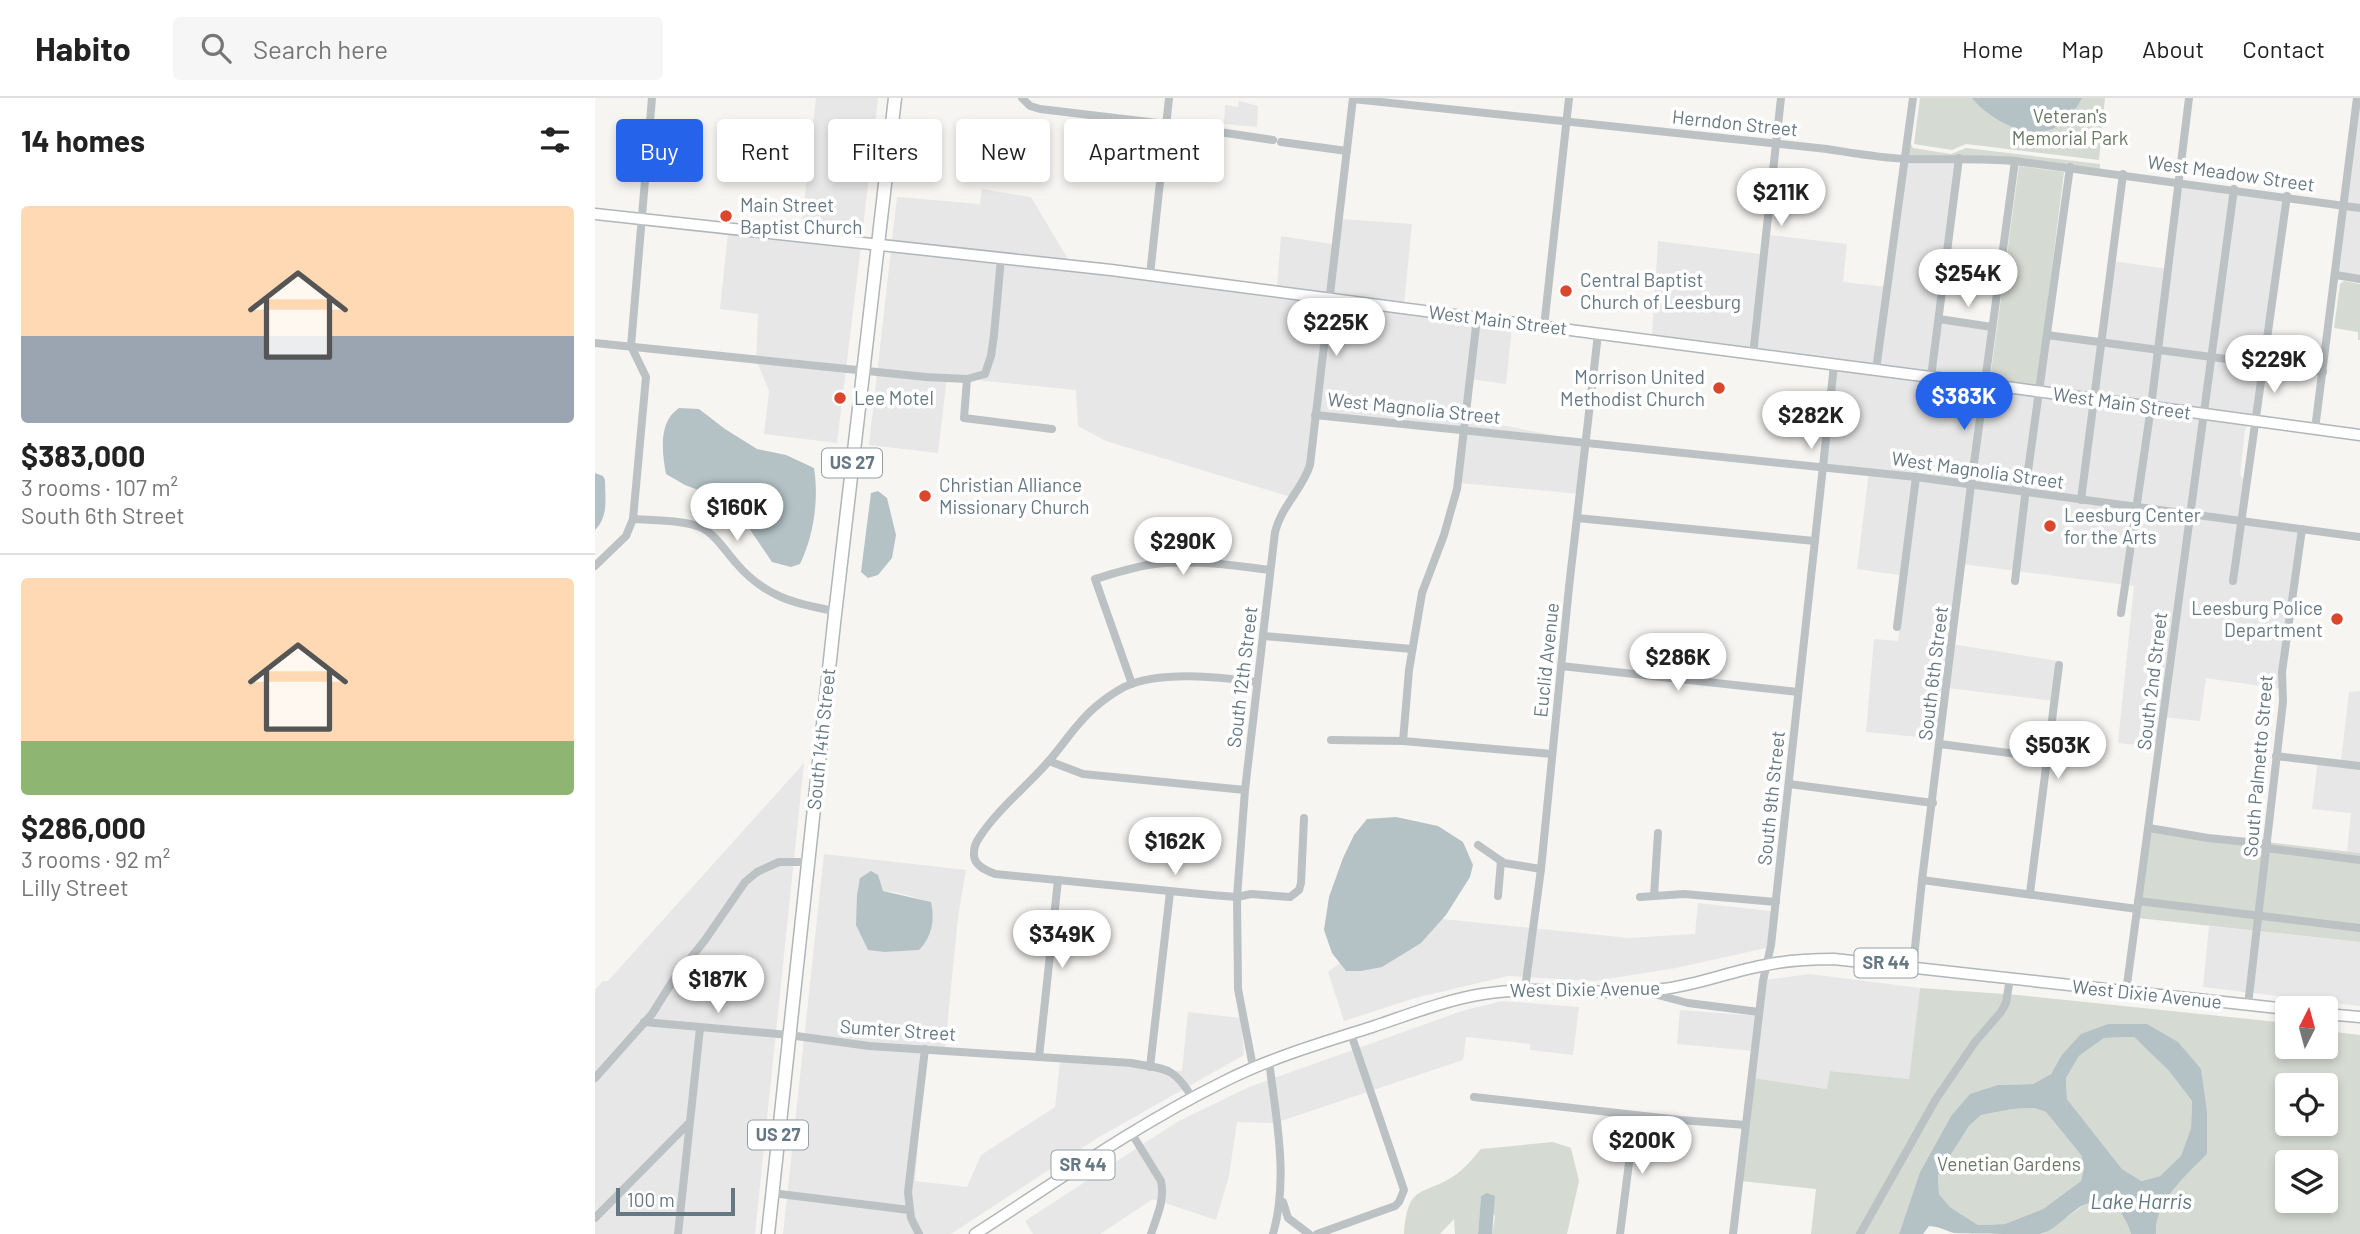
<!DOCTYPE html>
<meta charset="utf-8">
<style>
:root{--surface:#fff;--page:#f6f6f6;--text:#222;--muted:#767676;--line:#e0e0e0;--accent:#2563eb}
body{margin:0;font-family:Barlow,sans-serif;background:var(--page);color:var(--text);height:100vh;display:flex;flex-direction:column;font-size:26px;white-space:nowrap}
*{box-sizing:border-box;margin:0}
p{font-size:23px;color:var(--muted)}
.icon{flex:none;width:38px;height:38px;fill:none;stroke:currentColor;stroke-width:2;stroke-linecap:round;stroke-linejoin:round}
.map{position:relative;flex:1;overflow:hidden}
.sheet{display:flex;flex-direction:column;background:var(--surface);width:595px}
.sheet>*{flex:none}
.hud{position:absolute;left:21px;top:21px;width:665px;height:63px;display:flex;gap:14px}
.needle{width:46px;rotate:6deg}
.fabs{position:absolute;left:1680px;top:898px;display:grid;gap:14px}
.fabs a{display:grid;place-items:center;width:63px;height:63px;border-radius:7px;background:var(--surface);box-shadow:0 4px 10px #0003;font-size:35px}
.scale{position:absolute;left:21px;bottom:18px;width:119px;box-sizing:border-box;padding-left:7px;border:4px solid #667882;border-top:0;font-size:19px;line-height:24px;white-space:nowrap;color:#667882;-webkit-text-stroke:5px #fff;paint-order:stroke}
.price{position:absolute;translate:-50% -60px;padding:0 16px;border-radius:24px;background:#fff;color:#222;font-size:23px;line-height:46px;filter:drop-shadow(0 2px 4px #0008)}
.price::after{content:'';position:absolute;left:50%;top:42px;width:21px;height:16px;margin-left:-10px;background:inherit;clip-path:polygon(0 0,100% 0,50% 100%)}
.price.active{background:var(--accent);color:#fff}
ul{padding:0;list-style:none}
li{display:grid;align-content:center;gap:14px;height:371px;padding:0 21px}
li+li{border-top:2px solid var(--line)}
li span{display:grid;place-items:center;height:217px;border-radius:7px;color:#555}
li>.icon{margin-inline-start:auto}
span .icon{width:126px;height:126px;fill:#fffc;stroke-width:1}
li b{font-size:30px}
h2{display:flex;justify-content:space-between;align-items:center;height:84px;padding:0 21px;font-size:30px}
.pill{padding:0 24px;border-radius:7px;background:var(--surface);box-shadow:0 4px 10px #0003;font-size:24px;line-height:63px}
.pill.active{background:var(--accent);color:#fff}
header{display:flex;align-items:center;gap:42px;box-sizing:border-box;height:98px;padding:0 35px;background:var(--surface);border-bottom:2px solid var(--line)}
header strong{font-size:33px}
nav{display:flex;gap:38px;margin-inline-start:auto;font-size:24px}
.search{width:490px;height:63px;background:var(--page);display:flex;align-items:center;gap:18px;box-sizing:border-box;padding:0 24px;border-radius:7px;color:var(--muted);font-size:26px}
main{display:flex;flex:1;min-height:0}
.map>svg:first-child{display:block}
</style>
<header>
<strong>Habito</strong>
<div class="search"><svg class="icon" aria-label="search" viewBox="0 0 24 24"><circle cx="10" cy="10" r="6"/><path d="M15 15l6 6"/></svg>Search here</div>
<nav><a>Home</a><a>Map</a><a>About</a><a>Contact</a></nav>
</header>
<main>
<section class="sheet">
<h2>14 homes<svg class="icon" aria-label="filters" viewBox="0 0 24 24"><path d="M4 7h16M4 17h16"/><circle cx="9" cy="7" r="2"/><circle cx="15" cy="17" r="2"/></svg></h2>
<ul>
<li><span style="background:linear-gradient(#ffd9b3 60%,#9aa5b1 0)"><svg class="icon" aria-label="home" viewBox="0 0 24 24"><path d="M3 11l9-7 9 7M6 9v11h12V9"/></svg></span><div><b>$383,000</b><p>3 rooms · 107 m²</p><p>South 6th Street</p></div></li>
<li><span style="background:linear-gradient(#ffd9b3 75%,#8fb573 0)"><svg class="icon" aria-label="home" viewBox="0 0 24 24"><path d="M3 11l9-7 9 7M6 9v11h12V9"/></svg></span><div><b>$286,000</b><p>3 rooms · 92 m²</p><p>Lilly Street</p></div></li>
</ul>
</section>
<div class="map">
<svg width="1765" height="1136" viewBox="0 0 1765 1136">
<rect width="100%" height="100%" fill="#f6f5f2"/>
<g fill="#e6e7e6" fill-rule="evenodd">
<path d="M221 0H283L267 139 206 133Z"/>
<path d="M1765 0V181L1743 177Z"/>
<path d="M644 3 663 8 662 29 629 26 630 7 643 9Z"/>
<path d="M1310 59 1363 65 1346 220 1395 228 1390 281 1162 252 1175 137 1252 146 1248 184 1292 189Z"/>
<path d="M1584 84 1691 98 1662 319 1446 289 1453 236 1507 243 1518 163 1573 171Z"/>
<path d="M387 91 436 99 474 163 297 142 302 99 385 106Z"/>
<path d="M746 121 817 126 809 206 682 189 686 138 743 147Z"/>
<path d="M133 135 266 148 242 345 169 336 174 293 161 261 163 216 125 211Z"/>
<path d="M1063 143 1165 156 1154 251 1057 238Z"/>
<path d="M296 152 515 177 917 229 911 286 875 281 871 320 991 344 986 396 865 385 870 332 721 315 713 375 696 399 511 343 483 328 481 292 352 279 343 355 274 347Z"/>
<path d="M1238 271 1654 327 1650 332 1645 376 1647 380 1654 381 1649 420 1709 430 1687 591 1611 580 1605 623 1567 619 1563 649 1523 645 1539 488 1367 466 1357 546 1463 563 1459 603 1353 590 1346 641 1271 634 1279 541 1303 543 1311 478 1262 471 1274 373 1227 366Z"/>
<path d="M1765 593V755L1752 754 1756 715 1717 711 1723 661 1746 663 1754 594Z"/>
<path d="M209 665 160 1136H0V892L8 883H13Z"/>
<path d="M229 756 371 772 363 819 350 950 331 949 320 1083 372 1089 386 1057 460 1009 465 964 587 973 593 914 646 920 649 957 504 1039 356 1136H188ZM285 786 288 793 300 794 336 804 324 852 290 854Z"/>
<path d="M1103 805 1183 814 1180 848 1081 870 999 883 913 878 820 900 749 923 733 874 745 865 751 873 826 845 847 821 1034 840 1100 836Z"/>
<path d="M1614 828 1765 844V908L1608 889Z"/>
<path d="M1215 876 1325 890 1314 981 1235 973 1233 991 1158 980 1159 953 1082 946 1085 912 1165 918 1170 882Z"/>
<path d="M907 903 984 909 978 957 935 952V946L871 939 868 962 680 1025 642 1024 634 1078 621 1122 558 1101 505 1136H438L430 1123 582 1024 654 989 867 913Z"/>
</g>
<g fill="#d5dad2" fill-rule="evenodd">
<path d="M1325 0H1510L1504 62 1371 46 1357 52 1319 46Z"/>
<path d="M1315 45 1318 50 1356 56 1371 50 1505 66V73L1310 59Z"/>
<path d="M1424 68 1469 74 1442 288 1395 281Z"/>
<path d="M1749 183 1765 186V242H1763V234L1739 230 1745 186Z"/>
<path d="M1553 730 1765 755V844L1543 820Z"/>
<path d="M1325 890 1423 897 1692 925V948H1731V933L1765 937V1136H1561C1559 1104 1592 1077 1612 1056L1606 971 1513 926 1466 958 1456 976 1438 986 1403 987 1356 1018 1325 1074 1304 1136H1216L1221 1091 1146 1083 1158 980 1232 991 1235 973 1314 981ZM1692 987H1731V1026H1692ZM1692 1064H1731V1102H1692Z"/>
<path d="M1539 939 1574 973 1597 1003 1596 1030 1586 1059 1565 1078 1545 1083 1527 1071 1472 1001 1471 980 1484 958 1509 940Z"/>
<path d="M1439 1010 1451 1014 1486 1057 1489 1069 1486 1083 1448 1111 1410 1126 1383 1127 1355 1109 1344 1096 1343 1077 1374 1028 1386 1017 1418 1011Z"/>
<path d="M958 1044 976 1050 984 1083 972 1136H897L900 1118 886 1099 883 1136H860L859 1121 845 1136H809C813 1082 829 1100 863 1075 871 1069 879 1059 886 1051Z"/>
<path d="M1508 1103C1524 1110 1531 1119 1536 1136H1448L1493 1104Z"/>
</g>
<g fill="#b4c2c5" fill-rule="evenodd">
<path d="M1377 0H1487C1481 11 1473 23 1461 29 1434 44 1394 21 1377 0Z"/>
<path d="M84 310 104 311 130 331 162 351 191 357 219 370C224 401 219 437 205 466L196 469 177 464 143 414 127 401 90 387 71 376C67 354 63 324 84 310Z"/>
<path d="M0 375 8 378 10 382C10 400 14 418 0 432Z"/>
<path d="M283 393 292 400 301 437 297 460 283 477 273 480 266 474 276 395Z"/>
<path d="M801 719 843 728 868 744 878 767 875 779 851 817 826 845 787 869 766 873H751L737 855 729 832 734 799 748 760 759 737 772 721Z"/>
<path d="M276 773 283 777 288 793 336 804C340 822 337 839 324 852L290 854 273 852 261 827 262 797 265 780Z"/>
<path d="M1513 926H1552L1583 944 1606 971 1612 1014V1056C1592 1077 1559 1104 1561 1136H1536C1532 1122 1522 1104 1505 1103 1481 1102 1465 1132 1445 1136 1438 1136 1366 1136 1359 1135 1349 1132 1345 1129 1334 1128L1328 1136H1304L1325 1074 1356 1018 1375 996 1403 987 1438 986 1456 976 1466 958 1486 936ZM1539 939 1574 973 1597 1003 1596 1030 1586 1058 1565 1078 1546 1083 1527 1071 1472 1001 1471 980 1484 958 1509 940ZM1439 1010 1451 1014 1486 1057 1489 1069 1486 1083 1448 1111 1410 1126 1383 1127 1355 1109 1344 1096 1343 1077 1374 1028 1386 1017 1418 1011Z"/>
<path d="M892 1095 900 1098 897 1136H883L886 1098Z"/>
</g>
<g fill="none" stroke-linecap="round" stroke-linejoin="round">
<defs>
<g id="major">
<path d="M0 116 516 172 1389 286 1765 337"/>
<path d="M1731 916 1765 919"/>
<path d="M380 1136C461 1084 541 1027 628 984 675 960 726 945 777 929 813 917 850 902 888 896 950 886 1007 899 1068 891 1103 887 1136 873 1171 867 1193 862 1216 861 1239 861L1692 911"/>
</g>
<path id="highway" d="M173 1136 239 525 300 0"/>
</defs>
<use href="#major" stroke="#b0b6b9" stroke-width="13"/>
<use href="#highway" stroke="#b0b5b7" stroke-width="15"/>
<g stroke="#bcc1c4" stroke-width="8">
<path d="M427 0 435 8 445 11 571 26 678 42"/>
<path d="M758 1 1232 51C1258 55 1285 60 1312 61 1348 62 1384 60 1420 63L1765 110"/>
<path d="M686 44 752 53"/>
<path d="M555 177 574 0"/>
<path d="M1741 177 1765 181"/>
<path d="M1344 221 1397 229"/>
<path d="M949 229 974 0"/>
<path d="M1452 237 1728 274"/>
<path d="M0 245 331 279 372 281 390 276 396 258 399 237 406 160"/>
<path d="M1158 256 1186 0"/>
<path d="M1281 272 1318 0"/>
<path d="M1336 279 1364 60"/>
<path d="M372 281 369 320 457 331"/>
<path d="M720 317 1321 379 1765 439"/>
<path d="M1720 331 1762 0"/>
<path d="M1486 402 1528 76"/>
<path d="M982 420 1220 443"/>
<path d="M38 421C57 422 91 422 107 430 121 437 131 454 141 465 169 498 199 506 240 513"/>
<path d="M0 468 31 438 38 421 51 279 36 248 57 0"/>
<path d="M1420 483 1433 373 1475 69"/>
<path d="M1638 483 1692 98"/>
<path d="M1526 515 1556 309 1594 0"/>
<path d="M1302 529 1321 379"/>
<path d="M669 538 817 551"/>
<path d="M966 568 1203 594"/>
<path d="M662 584C624 579 565 572 529 589 518 595 507 603 498 611 481 626 468 647 453 664 431 689 402 712 384 740 381 744 379 750 379 755 378 767 390 772 400 776L616 797 642 799 656 796 695 799 704 792 706 785 709 720"/>
<path d="M537 586 500 481C517 476 535 470 553 467 594 461 635 467 675 472"/>
<path d="M736 642 808 643 957 656"/>
<path d="M808 643 814 572 827 495 849 437 862 391 882 220"/>
<path d="M1345 646 1452 660"/>
<path d="M1681 658 1765 668"/>
<path d="M454 663 488 676 650 692"/>
<path d="M1194 686 1338 705"/>
<path d="M1554 730 1613 740 1672 746"/>
<path d="M883 747 909 765 946 771"/>
<path d="M1671 750 1765 762"/>
<path d="M1327 782 1542 811"/>
<path d="M1435 795 1464 567"/>
<path d="M903 798 906 763"/>
<path d="M1059 798 1063 735"/>
<path d="M1045 799 1089 796 1181 804"/>
<path d="M1543 803 1765 830"/>
<path d="M1318 869 1327 782 1376 387 1420 63"/>
<path d="M930 891 946 771 974 489 1003 236"/>
<path d="M1531 894 1639 91"/>
<path d="M1055 895 1093 905 1164 914"/>
<path d="M1653 907 1688 604 1687 574 1707 431"/>
<path d="M49 924 194 937 274 948 536 965C571 972 577 967 597 999"/>
<path d="M444 959 463 782"/>
<path d="M674 963C681 1020 694 1080 678 1136"/>
<path d="M555 969 575 794"/>
<path d="M658 969 643 891 642 799 650 692 680 434C687 407 707 392 715 367L758 0"/>
<path d="M0 980 57 916 79 881 110 842 150 784 162 774 184 764H213"/>
<path d="M879 999 1085 1022 1151 1027"/>
<path d="M537 1036 566 1083C570 1102 562 1118 556 1136"/>
<path d="M177 1095 314 1112"/>
<path d="M688 1104 693 1120 714 1136"/>
<path d="M0 1120 93 1026"/>
<path d="M83 1136 105 930"/>
<path d="M324 1136 316 1120 313 1094 330 951"/>
<path d="M722 1136 800 1108 804 1104 809 1092 756 936"/>
<path d="M1025 1136 1040 1017"/>
<path d="M1138 1136 1168 883 1176 847 1239 267"/>
<path d="M1265 1136 1341 1001 1380 944 1406 914 1411 905 1415 880"/>
</g>
<use href="#major" stroke="#fff" stroke-width="10"/>
<use href="#highway" stroke="#fff" stroke-width="12"/>
</g>
<g fill="#db472d" stroke="#fff" stroke-width="2.5">
<circle cx="131" cy="118" r="7"/>
<circle cx="971" cy="193" r="7"/>
<circle cx="1124" cy="290" r="7"/>
<circle cx="245" cy="300" r="7"/>
<circle cx="330" cy="398" r="7"/>
<circle cx="1455" cy="428" r="7"/>
<circle cx="1742" cy="521" r="7"/>
</g>
<g text-anchor="middle" stroke-width="7" stroke-linejoin="round" paint-order="stroke">
<g fill="#fff" stroke="#94a0a8" stroke-width="2">
<rect x="227" y="350.5" width="60" height="29" rx="5"/>
<rect x="1259.5" y="850.5" width="63" height="29" rx="5"/>
<rect x="153" y="1022.5" width="60" height="29" rx="5"/>
<rect x="456.5" y="1052.5" width="63" height="29" rx="5"/>
</g>
<g font-size="18" font-weight="bold" fill="#667882">
<text x="257" y="371">US 27</text>
<text x="1291" y="871">SR 44</text>
<text x="183" y="1043">US 27</text>
<text x="488" y="1073">SR 44</text>
</g>
<g font-size="19" fill="#6a7964" stroke="#fff">
<text x="1475" y="25">Veteran's<tspan x="1475" dy="22">Memorial Park</tspan></text>
<text x="1414" y="1073">Venetian Gardens</text>
</g>
<g font-size="19" fill="#667882" stroke="#fff">
<text transform="translate(1140 25) rotate(6)" y="7">Herndon Street</text>
<text transform="translate(1636 75) rotate(8)" y="7">West Meadow Street</text>
<text transform="translate(903 222) rotate(7)" y="7">West Main Street</text>
<text transform="translate(1527 305) rotate(8)" y="7">West Main Street</text>
<text transform="translate(819 310) rotate(6)" y="7">West Magnolia Street</text>
<text transform="translate(1383 372) rotate(8)" y="7">West Magnolia Street</text>
<text transform="translate(951 562) rotate(-84)" y="7">Euclid Avenue</text>
<text transform="translate(1338 575) rotate(-83)" y="7">South 6th Street</text>
<text transform="translate(647 579) rotate(-83)" y="7">South 12th Street</text>
<text transform="translate(1557 583) rotate(-83)" y="7">South 2nd Street</text>
<text transform="translate(226 641) rotate(-84)" y="7">South 14th Street</text>
<text transform="translate(1663 668) rotate(-85)" y="7">South Palmetto Street</text>
<text transform="translate(1176 700) rotate(-84)" y="7">South 9th Street</text>
<text transform="translate(990 891) rotate(-1)" y="7">West Dixie Avenue</text>
<text transform="translate(1552 896) rotate(6)" y="7">West Dixie Avenue</text>
<text transform="translate(303 932) rotate(4)" y="7">Sumter Street</text>
</g>
<g font-size="19" fill="#667882" stroke="#fff" text-anchor="start">
<text x="145" y="114">Main Street<tspan x="145" dy="22">Baptist Church</tspan></text>
<text x="985" y="189">Central Baptist<tspan x="985" dy="22">Church of Leesburg</tspan></text>
<text x="1110" y="286" text-anchor="end">Morrison United<tspan x="1110" dy="22">Methodist Church</tspan></text>
<text x="259" y="307">Lee Motel</text>
<text x="344" y="394">Christian Alliance<tspan x="344" dy="22">Missionary Church</tspan></text>
<text x="1469" y="424">Leesburg Center<tspan x="1469" dy="22">for the Arts</tspan></text>
<text x="1728" y="517" text-anchor="end">Leesburg Police<tspan x="1728" dy="22">Department</tspan></text>
</g>
<g font-size="21" font-style="italic" fill="#62797f" stroke="#fff">
<text x="1546" y="1111">Lake Harris</text>
</g>
</g>
</svg>
<div class="fabs">
<a><svg class="needle" viewBox="-14 -14 28 28"><path d="M0-13l5 13h-10z" fill="#e53935"/><path d="M0 13l5-13h-10z" fill="#767676"/></svg></a>
<a><svg class="icon" aria-label="locate" viewBox="0 0 24 24"><circle cx="12" cy="12" r="6"/><path d="M12 2v4M12 18v4M2 12h4M18 12h4"/></svg></a>
<a><svg class="icon" aria-label="layers" viewBox="0 0 24 24"><path d="M12 4l9 5-9 5-9-5zM3 14l9 5 9-5"/></svg></a>
</div>
<div class="scale">100 m</div>
<b class="price" style="left:1186px;top:130px">$211K</b>
<b class="price" style="left:1373px;top:211px">$254K</b>
<b class="price" style="left:741px;top:260px">$225K</b>
<b class="price" style="left:1679px;top:297px">$229K</b>
<b class="price active" style="left:1369px;top:334px">$383K</b>
<b class="price" style="left:1216px;top:353px">$282K</b>
<b class="price" style="left:142px;top:445px">$160K</b>
<b class="price" style="left:588px;top:479px">$290K</b>
<b class="price" style="left:1083px;top:595px">$286K</b>
<b class="price" style="left:1463px;top:683px">$503K</b>
<b class="price" style="left:580px;top:779px">$162K</b>
<b class="price" style="left:467px;top:872px">$349K</b>
<b class="price" style="left:123px;top:917px">$187K</b>
<b class="price" style="left:1047px;top:1078px">$200K</b>
<div class="hud">
<a class="pill active">Buy</a>
<a class="pill">Rent</a>
<a class="pill">Filters</a>
<a class="pill">New</a>
<a class="pill">Apartment</a>
</div>
</div>
</main>
